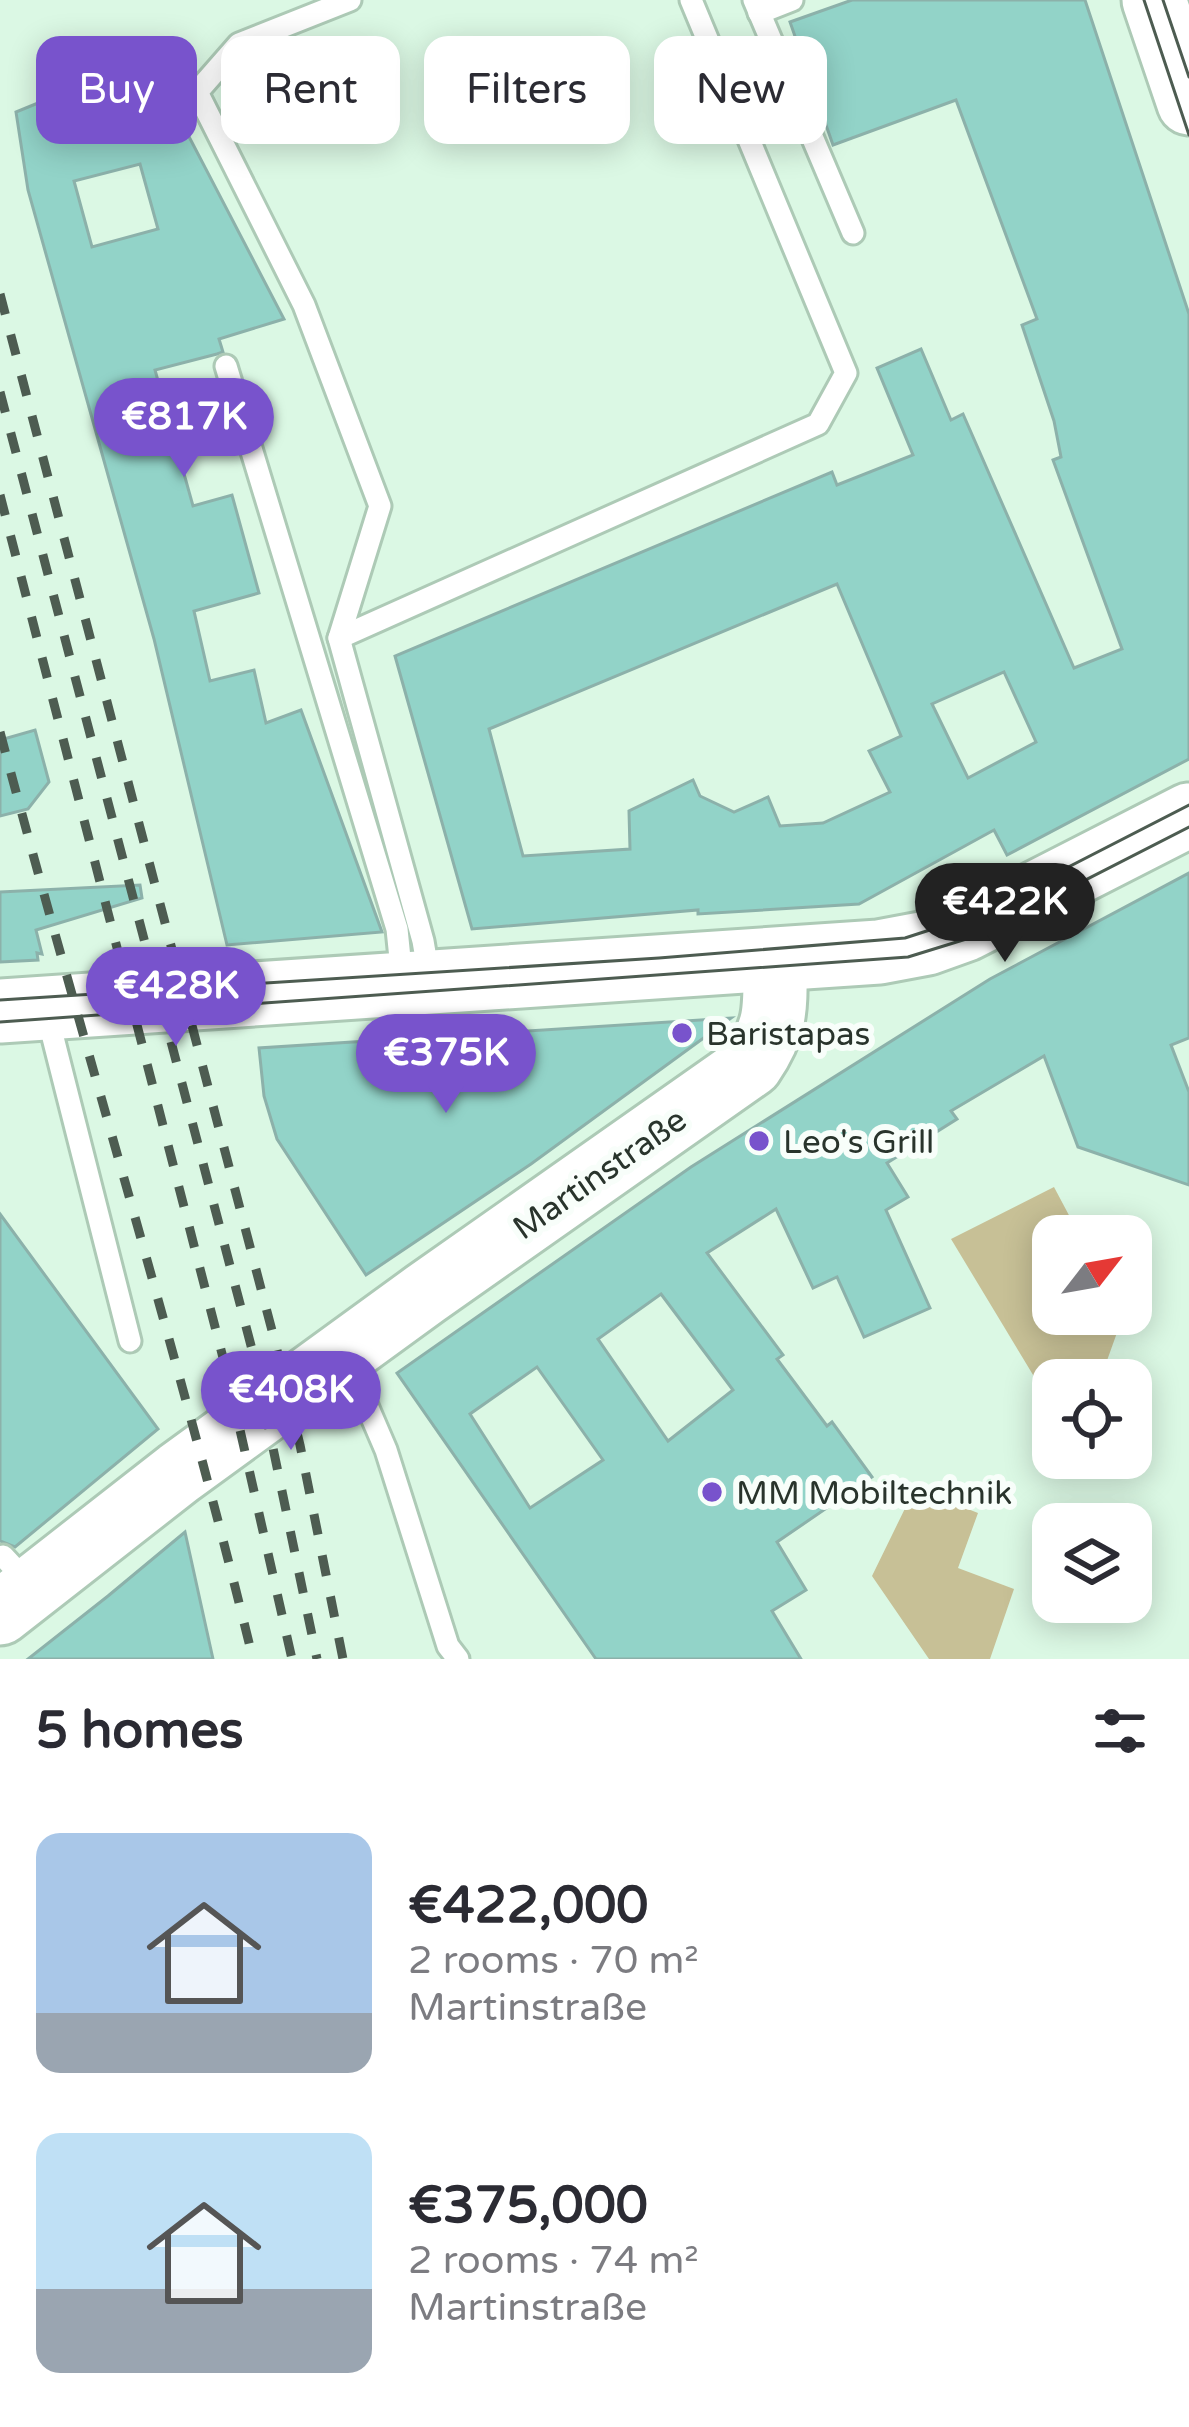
<!DOCTYPE html>
<meta charset="utf-8">
<style>
:root{--surface:#fff;--page:#f2f2f3;--text:#2b2b33;--muted:#7c7c81;--accent:#7853cc}
body{margin:0;font-family:"Varela Round",sans-serif;background:var(--page);color:var(--text);height:100vh;display:flex;flex-direction:column;font-size:45px;white-space:nowrap}
*{box-sizing:border-box;margin:0}
p{font-size:39px;color:var(--muted)}
.icon{flex:none;width:66px;height:66px;fill:none;stroke:currentColor;stroke-width:2;stroke-linecap:round;stroke-linejoin:round}
.map{position:relative;height:1659px;overflow:hidden}
.sheet{display:flex;flex-direction:column;background:var(--surface);flex:1}
.sheet>*{flex:none}
.top-card{position:absolute;left:36px;top:36px;width:1119px;height:108px;display:flex;gap:24px}
.needle{width:78px;rotate:59deg}
.fabs{position:absolute;left:1032px;top:1215px;display:grid;gap:24px}
.fabs a{display:grid;place-items:center;width:120px;height:120px;border-radius:24px;background:var(--surface);box-shadow:0 6px 30px #0003;font-size:60px}
.price{position:absolute;translate:-50% -102px;padding:0 27px;border-radius:42px;background:var(--accent);color:#fff;font-size:39px;line-height:78px;filter:drop-shadow(0 3px 6px #0008)}
.price::after{content:'';position:absolute;left:50%;top:72px;width:36px;height:27px;margin-left:-18px;background:inherit;clip-path:polygon(0 0,100% 0,50% 100%)}
.price.on{background:#222;color:#fff}
ul{padding:0;list-style:none}
li{display:flex;align-items:center;gap:36px;height:300px;padding:0 36px}
li span{display:grid;place-items:center;flex:none;width:336px;height:240px;border-radius:24px;color:#555}
li>.icon{margin-inline-start:auto}
span .icon{width:144px;height:144px;fill:#fffc;stroke-width:1}
li b{font-size:51px}
h2{display:flex;justify-content:space-between;align-items:center;height:144px;padding:0 36px;font-size:51px}
.tag{padding:0 42px;border-radius:24px;background:var(--surface);box-shadow:0 6px 30px #0003;font-size:42px;line-height:108px}
.tag.on{background:var(--accent);color:#fff}
.map>svg:first-child{display:block}
</style>
<div class="map">
<svg width="1189" height="1659" viewBox="0 0 1189 1659">
<rect width="100%" height="100%" fill="#dbf8e4"/>
<g fill="#c7c096">
<path d="M1054 1187 1080 1236H1053V1314L1123 1316 1100 1380H1053V1408L951 1239Z"/>
<path d="M915 1488 978 1513 958 1568 1014 1589 990 1659H929L872 1576Z"/>
</g>
<g fill="#92d3c8" stroke="#8cb1aa" stroke-width="3" fill-rule="evenodd">
<path d="M852 0H1085L1189 314V759L1007 855 994 830 859 904 698 914V910L472 929 395 656 832 472 837 485 913 455 877 368 921 349 951 420 963 414 1074 668 1122 649 1053 460 1061 457 1054 421 1022 325 1037 319 956 100 833 145 790 22ZM837 584 901 736 869 751 890 792 823 823 780 826 768 797 734 812 700 796 693 780 629 811 630 849 523 856 489 729ZM1004 672 1036 742 968 778 932 704Z"/>
<path d="M148 58 284 319 219 339 223 352 217 354 155 370 193 506 232 495 259 593 194 611 210 681 254 670 266 723 301 710 382 932 227 945 154 639 28 190 16 112ZM140 164 158 229 92 247 74 181Z"/>
<path d="M35 730 49 782 28 809 0 816V740Z"/>
<path d="M1189 873V1038L1171 1045 1189 1092V1185L1078 1147 1044 1056 951 1111 957 1119 887 1163 908 1197 886 1210 930 1308 864 1337 837 1277 813 1288 776 1209 707 1253 783 1355 777 1359 827 1426 832 1422 872 1477 777 1542 806 1590 772 1611 801 1659H596L397 1373 691 1167 990 979ZM661 1294 733 1390 668 1441 598 1339ZM537 1367 603 1460 530 1508 470 1414Z"/>
<path d="M140 885 142 898 36 930 42 954 37 953 38 960 0 962V892Z"/>
<path d="M731 1018 531 1164 366 1275 277 1139 264 1096 259 1048Z"/>
<path d="M0 1214 158 1429 15 1547 0 1541Z"/>
<path d="M185 1532 213 1659H28L108 1596Z"/>
</g>
<g fill="none" stroke-linecap="round" stroke-linejoin="round">
<defs>
<g id="lane">
<path d="M350 0 239 44 197 92 304 305 380 506 339 638 423 941 429 976"/>
<path d="M754 0 853 233"/>
<path d="M759 13 792 0"/>
<path d="M226 366 397 929 402 978"/>
<path d="M339 638 818 424 846 373 691 0"/>
<path d="M46 1010 130 1341"/>
<path d="M347 1359 386 1450 448 1646 458 1659"/>
<path d="M3 1556 28 1583"/>
</g>
<g id="secondary">
<path d="M1154 0 1189 103"/>
<path d="M0 1011 879 952 927 943 966 929 1189 815"/>
<path d="M0 1613 179 1473 425 1294 751 1065C778 1026 775 1006 775 960"/>
</g>
</defs>
<use href="#lane" stroke="#adcab6" stroke-width="27"/>
<use href="#secondary" stroke="#adcab6" stroke-width="69"/>
<use href="#lane" stroke="#fff" stroke-width="21"/>
<use href="#secondary" stroke="#fff" stroke-width="63"/>
<g stroke="#4d5c51" stroke-width="3">
<path d="M1144 0 1189 135"/>
<path d="M1163 0 1189 77"/>
<path d="M0 1000 659 958 905 938 973 916 1189 805"/>
<path d="M0 1022 908 957 976 936 1189 827"/>
</g>
<g stroke="#4d5c51" stroke-width="9" stroke-dasharray="21 21" stroke-linecap="butt">
<path d="M0 294 275 1342 300 1445 343 1659"/>
<path d="M0 392 254 1357 317 1659"/>
<path d="M0 495 228 1377 292 1659"/>
<path d="M0 732C82 1042 177 1348 253 1659"/>
</g>
</g>
<g fill="#7853cc" stroke="#f8fefa" stroke-width="4.5">
<circle cx="682" cy="1033" r="12"/>
<circle cx="759" cy="1141" r="12"/>
<circle cx="712" cy="1492" r="12"/>
</g>
<g text-anchor="middle" stroke-width="12" stroke-linejoin="round" paint-order="stroke">
<g font-size="33" fill="#29342c" stroke="#f8fefa" text-anchor="start">
<text x="706" y="1045">Baristapas</text>
<text x="783" y="1153">Leo's Grill</text>
<text x="736" y="1504">MM Mobiltechnik</text>
</g>
<g font-size="33" fill="#29342c" stroke="#f8fefa">
<text transform="translate(599 1173) rotate(-35)" y="12">Martinstraße</text>
</g>
</g>
</svg>
<div class="fabs">
<a><svg class="needle" viewBox="-14 -14 28 28"><path d="M0-13l5 13h-10z" fill="#e53935"/><path d="M0 13l5-13h-10z" fill="#7c7c81"/></svg></a>
<a><svg class="icon" aria-label="locate" viewBox="0 0 24 24"><circle cx="12" cy="12" r="6"/><path d="M12 2v4M12 18v4M2 12h4M18 12h4"/></svg></a>
<a><svg class="icon" aria-label="layers" viewBox="0 0 24 24"><path d="M12 4l9 5-9 5-9-5zM3 14l9 5 9-5"/></svg></a>
</div>
<b class="price" style="left:184px;top:480px">€817K</b>
<b class="price on" style="left:1005px;top:965px">€422K</b>
<b class="price" style="left:176px;top:1049px">€428K</b>
<b class="price" style="left:446px;top:1116px">€375K</b>
<b class="price" style="left:291px;top:1453px">€408K</b>
<div class="top-card">
<a class="tag on">Buy</a>
<a class="tag">Rent</a>
<a class="tag">Filters</a>
<a class="tag">New</a>
</div>
</div>
<section class="sheet">
<h2>5 homes<svg class="icon" aria-label="filters" viewBox="0 0 24 24"><path d="M4 7h16M4 17h16"/><circle cx="9" cy="7" r="2"/><circle cx="15" cy="17" r="2"/></svg></h2>
<ul>
<li><span style="background:linear-gradient(#a9c7e8 75%,#9aa5b1 0)"><svg class="icon" aria-label="home" viewBox="0 0 24 24"><path d="M3 11l9-7 9 7M6 9v11h12V9"/></svg></span><div><b>€422,000</b><p>2 rooms · 70 m²</p><p>Martinstraße</p></div></li>
<li><span style="background:linear-gradient(#bfe0f5 65%,#9aa5b1 0)"><svg class="icon" aria-label="home" viewBox="0 0 24 24"><path d="M3 11l9-7 9 7M6 9v11h12V9"/></svg></span><div><b>€375,000</b><p>2 rooms · 74 m²</p><p>Martinstraße</p></div></li>
</ul>
</section>
